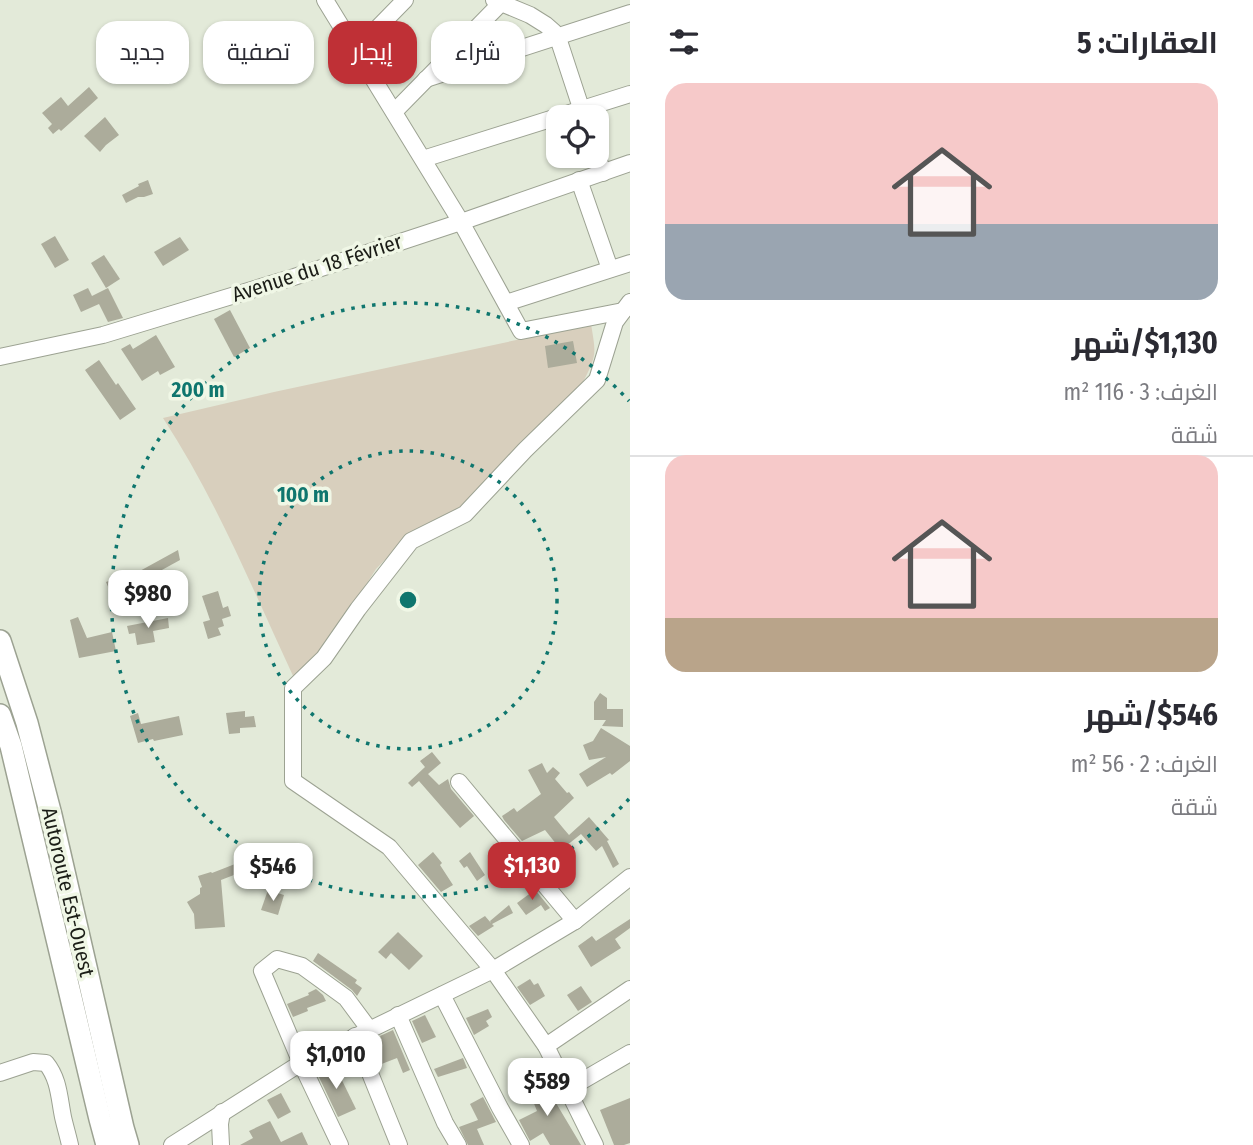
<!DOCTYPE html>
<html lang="ar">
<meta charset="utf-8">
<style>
:root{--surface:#fff;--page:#f7f7f7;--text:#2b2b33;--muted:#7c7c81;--line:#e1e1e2;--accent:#bf3036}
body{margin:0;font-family:"Fira Sans Condensed",Cairo,sans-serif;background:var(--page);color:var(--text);direction:rtl;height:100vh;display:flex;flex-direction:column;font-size:26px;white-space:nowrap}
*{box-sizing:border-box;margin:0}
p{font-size:23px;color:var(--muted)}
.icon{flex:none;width:38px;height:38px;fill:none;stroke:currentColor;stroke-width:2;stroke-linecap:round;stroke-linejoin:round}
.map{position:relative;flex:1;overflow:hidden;direction:ltr}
.details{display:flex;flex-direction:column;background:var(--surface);width:623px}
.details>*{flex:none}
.banner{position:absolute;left:21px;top:21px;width:504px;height:63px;direction:rtl;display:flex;gap:14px}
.tools{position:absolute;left:546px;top:105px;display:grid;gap:14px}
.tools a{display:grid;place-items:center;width:63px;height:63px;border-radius:14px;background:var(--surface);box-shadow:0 2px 5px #0004;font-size:35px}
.price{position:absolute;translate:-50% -60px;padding:0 16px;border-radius:14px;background:#fff;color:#222;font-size:23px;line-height:46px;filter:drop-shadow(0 2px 4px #0008)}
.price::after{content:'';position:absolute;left:50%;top:42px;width:21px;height:16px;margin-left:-10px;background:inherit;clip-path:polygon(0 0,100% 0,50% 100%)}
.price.on{background:var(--accent);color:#fff}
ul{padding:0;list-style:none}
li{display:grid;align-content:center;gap:14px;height:371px;padding:0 35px}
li+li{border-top:2px solid var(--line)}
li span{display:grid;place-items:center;height:217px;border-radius:21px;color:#555}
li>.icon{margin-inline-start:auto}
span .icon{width:126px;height:126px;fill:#fffc;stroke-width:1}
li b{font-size:30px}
h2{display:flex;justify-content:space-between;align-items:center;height:84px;padding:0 35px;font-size:30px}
.tag{padding:0 24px;border-radius:21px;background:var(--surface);box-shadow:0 2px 5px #0004;font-size:24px;line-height:63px}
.tag.on{background:var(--accent);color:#fff}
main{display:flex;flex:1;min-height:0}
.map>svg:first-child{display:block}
</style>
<main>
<section class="details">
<h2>العقارات: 5<svg class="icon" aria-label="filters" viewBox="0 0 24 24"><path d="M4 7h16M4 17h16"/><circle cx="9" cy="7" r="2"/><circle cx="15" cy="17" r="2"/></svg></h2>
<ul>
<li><span style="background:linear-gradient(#f6c9c9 65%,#9aa5b1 0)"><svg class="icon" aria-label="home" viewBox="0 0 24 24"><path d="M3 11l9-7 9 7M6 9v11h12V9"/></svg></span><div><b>$1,130/شهر</b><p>الغرف: 3 · 116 m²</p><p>شقة</p></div></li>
<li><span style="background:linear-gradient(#f6c9c9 75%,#b9a48a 0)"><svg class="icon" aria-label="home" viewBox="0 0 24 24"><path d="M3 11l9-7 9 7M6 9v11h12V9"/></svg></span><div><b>$546/شهر</b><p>الغرف: 2 · 56 m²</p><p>شقة</p></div></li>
</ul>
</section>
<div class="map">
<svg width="630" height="1145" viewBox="0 0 630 1145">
<rect width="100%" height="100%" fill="#e3ead9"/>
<path fill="#d8cfbd" d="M591 324C596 354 597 355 583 382L462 507 427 524 405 539 376 569 327 646 294 678C253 590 216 499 163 418L274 392Z"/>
<g fill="#acac9b">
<path d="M89 87 98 98 61 131 59 129 53 134 48 128 52 124 42 113 61 97 68 106Z"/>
<path d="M105 117 119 135 106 145 100 152 84 136Z"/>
<path d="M148 180 153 194 144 197H138L126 203 122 195 139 186 138 184Z"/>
<path d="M55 236 69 260 55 268 41 244Z"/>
<path d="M180 237 189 250 163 266 154 252Z"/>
<path d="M104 255 120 279 106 288 91 263Z"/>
<path d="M88 288 92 296 108 288 123 318 108 322 99 304 81 312 73 295Z"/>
<path d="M230 310 250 348 234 357 214 319Z"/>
<path d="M156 335 175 367 160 375 158 371 142 381 121 349 130 344 133 349Z"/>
<path d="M573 341 577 363 548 368 545 346Z"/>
<path d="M99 360 116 385 118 383 136 409 120 420 85 370Z"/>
<path d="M178 550 180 560 142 581 151 603 133 610 129 598 115 603 106 582 137 570 138 572Z"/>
<path d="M218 591 223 608 228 606 231 616 222 619 224 626 218 628 221 635 208 639 203 622 210 620 202 596Z"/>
<path d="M78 617 87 638 112 632 116 651 79 658 70 620Z"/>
<path d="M168 618 169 628 153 631 155 642 137 645 135 633 129 634 127 626Z"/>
<path d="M600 693 607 698V709H623V727L602 726 606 720H594V702Z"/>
<path d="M245 711V717L254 716 256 727 240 728V733L229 734 226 713Z"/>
<path d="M138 713 141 724 179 716 183 735 154 741 153 739 138 743 130 716Z"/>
<path d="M601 728 630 746V761L612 775 610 773 587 787 579 774 606 757 589 760 583 745 593 741Z"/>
<path d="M432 752 441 763 428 774 439 785 448 779 451 789 474 816 460 828 419 781 412 787 408 783 425 767 420 761Z"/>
<path d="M542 763 547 773 553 767 560 773 555 779 567 793 569 792 574 798 554 817 563 828 569 835 589 817 609 840 607 841 619 864 613 868 602 846 596 851 581 834 561 850 545 830 522 841 504 820 502 816 514 808 517 812 541 794 528 770Z"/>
<path d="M433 852 442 863 440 865 453 885 441 892 418 865Z"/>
<path d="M470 852 485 875 477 881 467 866 464 868 459 861Z"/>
<path d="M235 864 239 873 221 880 225 927 195 929 194 914 187 902 200 894V888L202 887 198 876 211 872 212 873Z"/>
<path d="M532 886 550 908 545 911 541 905 526 915 517 903 532 892 529 889Z"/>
<path d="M268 890 284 895 278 915 261 910Z"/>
<path d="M509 905 513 913 492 924 494 926 478 936 469 926 485 916 491 923 490 921Z"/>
<path d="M630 919V928L615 939 621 948 591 967 578 946 592 936 596 941Z"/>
<path d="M398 932 423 956 409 970 391 953 386 959 378 952Z"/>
<path d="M318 953 357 980 355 983 362 988 357 996 352 990 313 961Z"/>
<path d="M530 979 534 985 538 983 545 996 530 1005 517 987Z"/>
<path d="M581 986 592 1002 578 1011 567 995Z"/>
<path d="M316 989 323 995 326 1001 307 1008 308 1011 293 1017 287 1004 309 995 308 993Z"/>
<path d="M488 1009 492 1017 486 1021 489 1026 474 1035 466 1018Z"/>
<path d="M425 1015 436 1037 422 1043 412 1021Z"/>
<path d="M393 1030 410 1070 403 1073 397 1058 379 1065 380 1070 370 1045 382 1040 380 1036Z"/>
<path d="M463 1058 467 1068 438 1077 434 1069Z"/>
<path d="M334 1064 356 1109 338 1117 317 1073Z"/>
<path d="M543 1077 554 1104 556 1103 581 1145H550L543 1133 530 1141 519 1120 537 1111 526 1084Z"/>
<path d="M281 1093 291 1112 278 1119 267 1100Z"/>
<path d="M483 1097 496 1122 477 1129 484 1145H468L459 1127 478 1120 470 1104Z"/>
<path d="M630 1098V1143L624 1145H614L600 1110Z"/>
<path d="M270 1121 281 1142 302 1132 308 1145H240L253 1138 249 1131Z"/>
</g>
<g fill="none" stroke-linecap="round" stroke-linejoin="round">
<defs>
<g id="minor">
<path d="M325 0 461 222 521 331 623 311"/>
<path d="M494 0 530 15 546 25 554 32 560 44 584 117"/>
<path d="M356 50 405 0"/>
<path d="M426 79 630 13"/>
<path d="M394 112 504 0"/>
<path d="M597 155 603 173"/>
<path d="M423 159 630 94"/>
<path d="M579 180 610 269"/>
<path d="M506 303 630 263"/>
<path d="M0 357 103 335 294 277 461 222 630 163"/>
<path d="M459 782 575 921"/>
<path d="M442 995 500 1108 521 1145"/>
<path d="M398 1015 445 1123 458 1145"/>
<path d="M355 1036 399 1145"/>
<path d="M546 1046 630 989"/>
<path d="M0 1073 33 1062 46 1063C59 1079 59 1097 63 1117 65 1126 68 1136 70 1145"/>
<path d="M568 1089 630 1053"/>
<path d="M172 1145 301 1063 493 970 575 921 630 877"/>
<path d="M221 1145 220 1124 222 1112"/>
<path d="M340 1145 301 1063 262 971 277 959 302 966 346 998 369 1029"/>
<path d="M595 1145 546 1046 493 970 389 847 293 781V688L324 658 358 609 411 541 465 514 525 450 597 380 615 322 630 302"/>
</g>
<g id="highway">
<path d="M0 641 27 723 51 815 123 1128 128 1145"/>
<path d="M0 715 11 746 100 1119 107 1145"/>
</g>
</defs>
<use href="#minor" stroke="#9ca292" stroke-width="18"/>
<use href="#highway" stroke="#9ca292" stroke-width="24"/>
<use href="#minor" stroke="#fff" stroke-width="16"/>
<use href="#highway" stroke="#fff" stroke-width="21"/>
</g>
<g fill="none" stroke="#0f766e" stroke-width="3.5" stroke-dasharray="3.5 7">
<circle cx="408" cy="600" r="149"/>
<path d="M629 799A297 297 0 1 1 629 401"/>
</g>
<g text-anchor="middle" stroke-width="7" stroke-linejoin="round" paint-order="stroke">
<g font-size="21" fill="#1b1d17" stroke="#f0f7e6">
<text transform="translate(317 268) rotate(-18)" y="7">Avenue du 18 Février</text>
<text transform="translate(68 892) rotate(77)" y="7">Autoroute Est-Ouest</text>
</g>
</g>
<circle cx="408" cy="600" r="10" fill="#0f766e" stroke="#f0f7e6" stroke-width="3.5"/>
<g font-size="21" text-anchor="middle" font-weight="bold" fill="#0f766e" stroke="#f0f7e6" stroke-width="7" stroke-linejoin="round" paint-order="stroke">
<text x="198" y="397">200 m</text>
<text x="303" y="502">100 m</text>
</g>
</svg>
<div class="tools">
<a><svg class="icon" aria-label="locate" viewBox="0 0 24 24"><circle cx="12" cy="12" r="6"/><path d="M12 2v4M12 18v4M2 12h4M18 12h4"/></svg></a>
</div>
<b class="price" style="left:148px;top:630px">$980</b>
<b class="price on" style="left:532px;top:902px">$1,130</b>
<b class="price" style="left:273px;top:903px">$546</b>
<b class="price" style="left:336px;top:1091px">$1,010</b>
<b class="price" style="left:547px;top:1118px">$589</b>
<div class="banner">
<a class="tag">شراء</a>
<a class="tag on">إيجار</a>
<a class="tag">تصفية</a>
<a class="tag">جديد</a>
</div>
</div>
</main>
